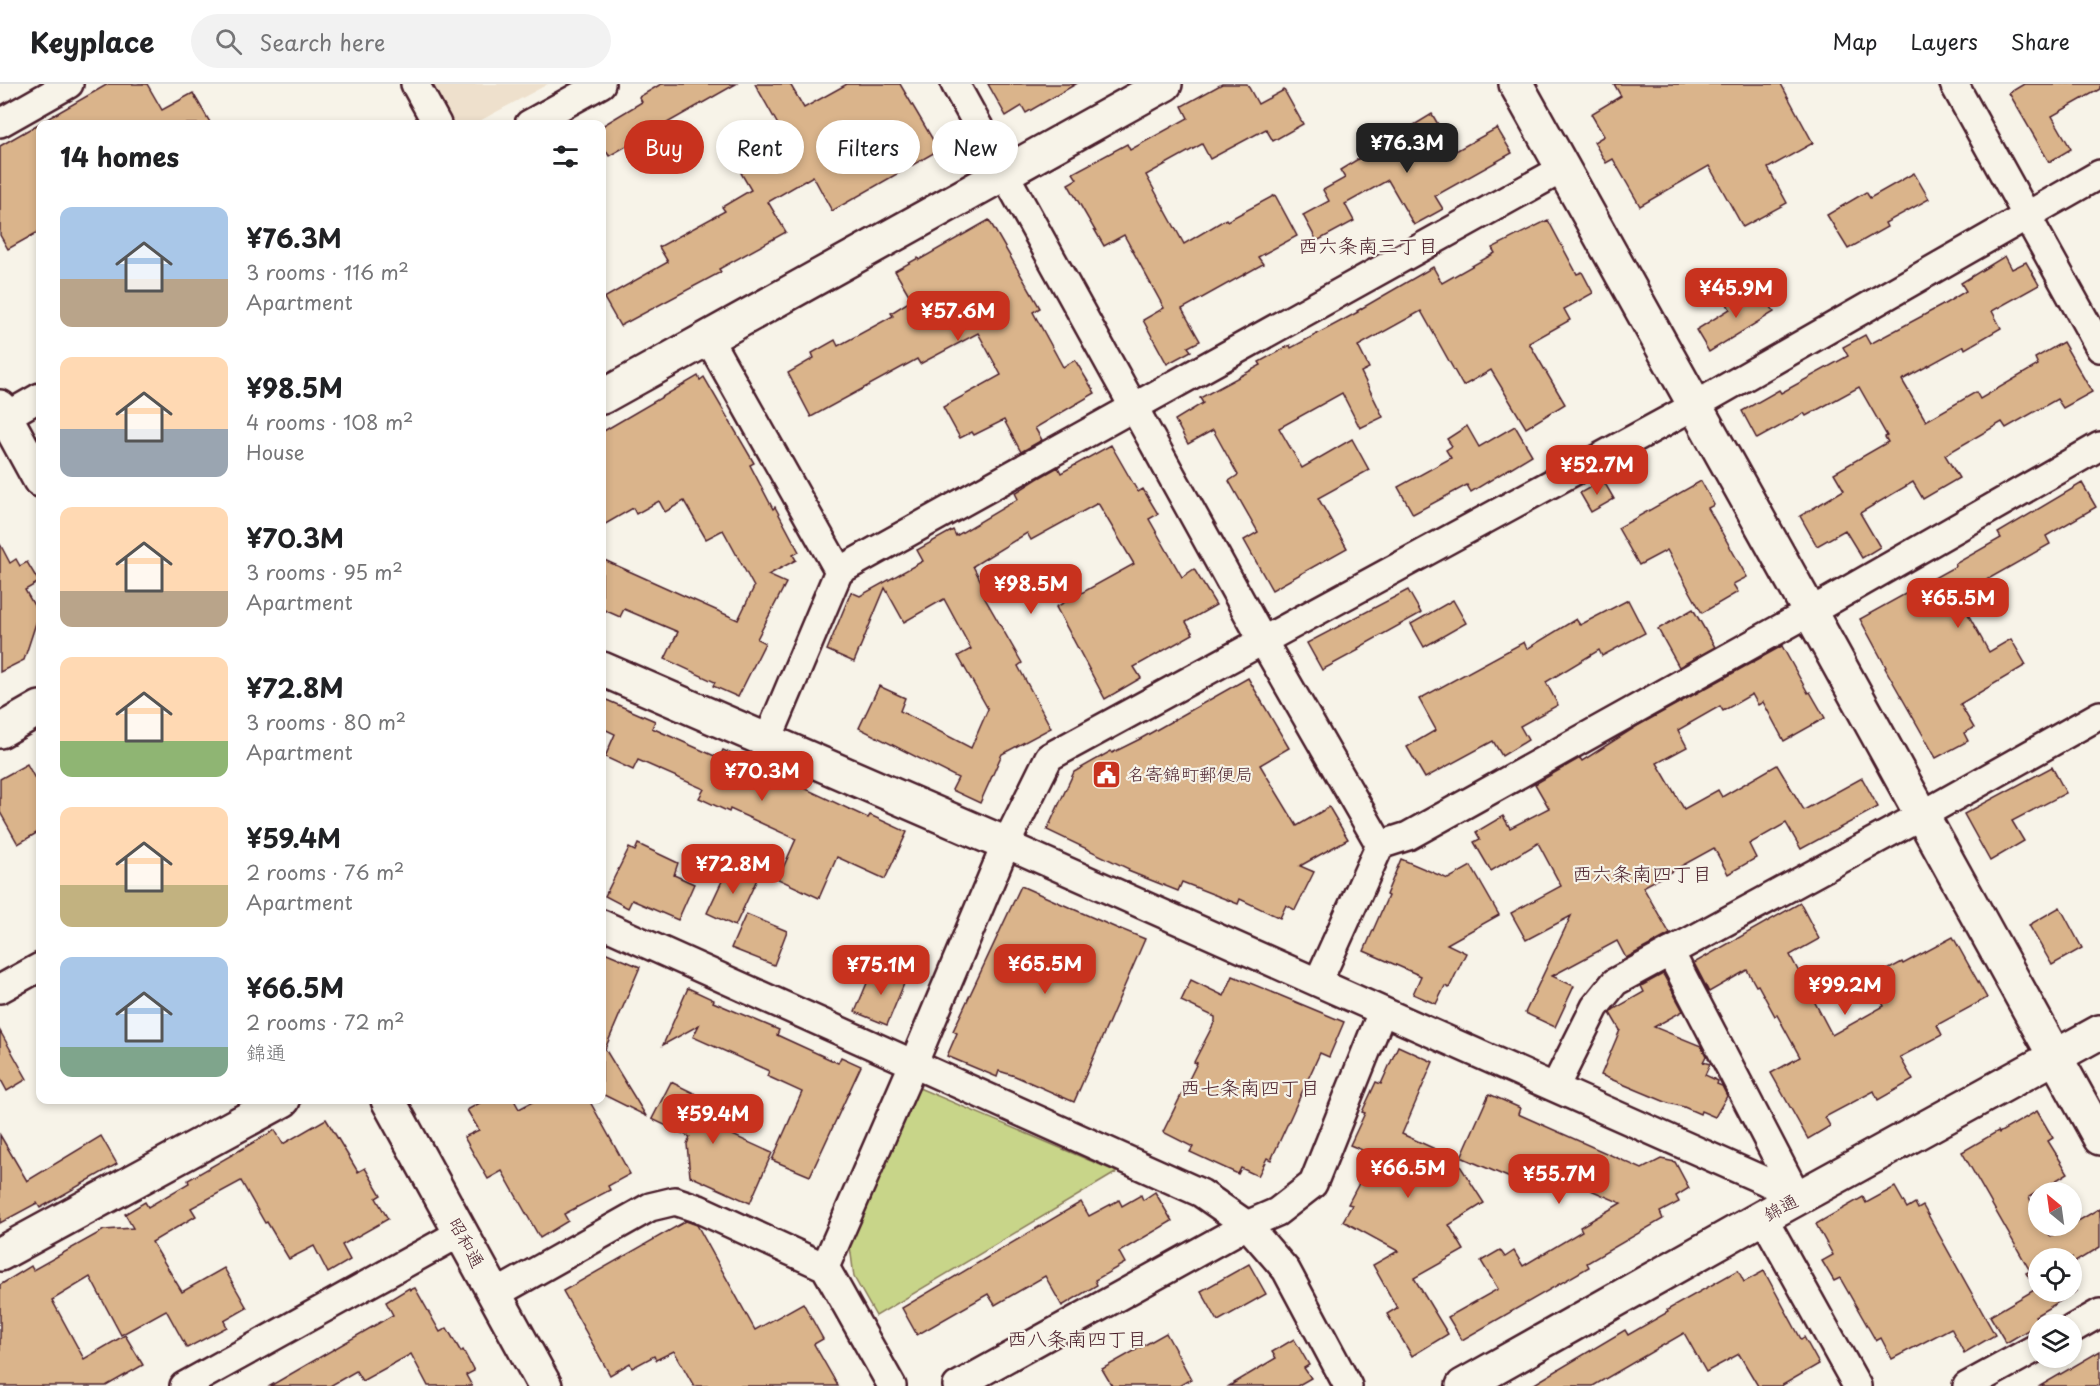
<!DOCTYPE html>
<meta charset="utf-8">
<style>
:root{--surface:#fff;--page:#f2f2f2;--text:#202124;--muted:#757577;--line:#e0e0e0;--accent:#c8321e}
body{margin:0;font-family:"Playpen Sans","Klee One",sans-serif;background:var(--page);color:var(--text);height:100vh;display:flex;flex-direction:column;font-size:22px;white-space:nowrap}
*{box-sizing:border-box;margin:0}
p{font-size:20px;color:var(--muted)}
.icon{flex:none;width:33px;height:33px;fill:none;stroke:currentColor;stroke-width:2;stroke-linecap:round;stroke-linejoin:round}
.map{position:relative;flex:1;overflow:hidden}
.sheet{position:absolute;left:36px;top:36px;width:570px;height:984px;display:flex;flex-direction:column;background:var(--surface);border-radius:12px;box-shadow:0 3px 9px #0003}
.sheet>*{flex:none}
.banner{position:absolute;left:624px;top:36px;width:570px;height:54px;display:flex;gap:12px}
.needle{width:39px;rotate:331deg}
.buttons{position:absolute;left:2028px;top:1098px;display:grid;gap:12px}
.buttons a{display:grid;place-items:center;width:54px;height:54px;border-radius:50%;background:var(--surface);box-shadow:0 3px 9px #0003;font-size:30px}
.price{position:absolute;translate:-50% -51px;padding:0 14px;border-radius:12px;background:var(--accent);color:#fff;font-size:20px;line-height:39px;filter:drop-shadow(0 2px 3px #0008)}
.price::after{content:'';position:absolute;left:50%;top:36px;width:18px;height:14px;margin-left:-9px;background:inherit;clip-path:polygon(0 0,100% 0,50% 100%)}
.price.current{background:#222;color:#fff}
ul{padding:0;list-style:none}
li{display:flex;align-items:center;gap:18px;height:150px;padding:0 24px}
li span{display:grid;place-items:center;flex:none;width:168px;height:120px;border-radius:12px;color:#555}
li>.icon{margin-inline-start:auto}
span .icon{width:72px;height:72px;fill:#fffc;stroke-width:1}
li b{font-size:26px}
h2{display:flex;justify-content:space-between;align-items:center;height:72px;padding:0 24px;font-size:26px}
.pill{padding:0 21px;border-radius:27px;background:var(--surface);box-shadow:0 3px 9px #0003;font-size:21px;line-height:54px}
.pill.current{background:var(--accent);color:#fff}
header{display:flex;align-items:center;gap:36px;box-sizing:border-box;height:84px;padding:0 30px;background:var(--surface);border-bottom:2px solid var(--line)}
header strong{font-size:28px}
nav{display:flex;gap:33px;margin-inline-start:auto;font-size:21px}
.search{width:420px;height:54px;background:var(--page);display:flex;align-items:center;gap:15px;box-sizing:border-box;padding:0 21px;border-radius:33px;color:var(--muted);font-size:22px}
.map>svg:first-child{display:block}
</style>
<header>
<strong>Keyplace</strong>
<div class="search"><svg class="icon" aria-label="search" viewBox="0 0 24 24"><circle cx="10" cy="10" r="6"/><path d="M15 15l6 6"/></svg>Search here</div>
<nav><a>Map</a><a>Layers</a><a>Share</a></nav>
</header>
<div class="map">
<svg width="2100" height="1302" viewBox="0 0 2100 1302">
<rect width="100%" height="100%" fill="#f7f3e8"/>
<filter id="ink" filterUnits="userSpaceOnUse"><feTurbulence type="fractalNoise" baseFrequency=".0167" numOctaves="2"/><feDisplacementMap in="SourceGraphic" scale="12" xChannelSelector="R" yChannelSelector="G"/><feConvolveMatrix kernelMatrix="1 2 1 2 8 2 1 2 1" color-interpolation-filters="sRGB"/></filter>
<g filter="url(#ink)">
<path fill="#eee0cc" d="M432 0H548L474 40H454Z"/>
<path fill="#c8d589" stroke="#897a5a" stroke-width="1.5" d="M919 1004 1117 1088 876 1232 854 1193 850 1162Z"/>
<g fill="#dab48b" stroke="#4a1f2b" stroke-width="1.5">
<path d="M108 0H147L162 26 193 9 211 40H40V147L8 165 0 151V62Z"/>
<path d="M661 0H736L609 72 602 60V42L642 18 639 13Z"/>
<path d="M755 0H790L804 24 847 0H900L939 66 832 127 813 92 768 118 786 148 719 185 721 188 620 242 604 214 668 178 659 163 725 127 722 123 751 106 741 89 787 62 784 56 786 55Z"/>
<path d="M988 0H1076L1026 29 1022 22 1006 32Z"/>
<path d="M1222 0H1247L1258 20 1284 6 1303 40 1273 57 1266 45 1210 75 1202 60 1146 91 1184 160 1226 135 1227 137 1275 111 1297 152 1258 173 1263 180 1182 225 1200 257 1188 263 1191 267 1167 280 1143 236 1164 224 1124 151 1104 162 1068 100 1077 95 1073 89 1127 60 1130 66 1188 34 1182 22Z"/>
<path d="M1614 0H1781L1813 59 1768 84 1787 119 1743 143 1709 82 1640 122 1613 75 1606 79 1594 58 1604 52 1591 30 1621 12Z"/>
<path d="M2024 0H2100V5L2052 32 2071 65 2049 78 2009 9Z"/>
<path d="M1432 30 1454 68 1497 44 1512 69 1435 112 1443 125 1414 141 1388 96 1345 120 1354 137 1317 157 1303 131 1329 117 1323 106 1345 94 1340 86Z"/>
<path d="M1914 89 1929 115 1885 139 1887 143 1848 165 1827 131 1866 108 1870 114Z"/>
<path d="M989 136 1040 224 1033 228 1063 283 1075 276 1095 309 1035 344 1042 356 1021 368 1004 336 974 351 972 348 960 354 943 323 1001 291 978 249 920 280 917 275 811 333 788 289 814 274 812 269 835 256 838 262 893 232 891 229 912 216 895 187 918 174 919 176Z"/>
<path d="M1548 136 1577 190 1582 188 1593 209 1564 225 1570 236 1529 259 1565 320 1526 344 1491 286 1463 302 1421 227 1358 262 1369 284 1361 288 1383 333 1360 344 1342 309 1279 344 1302 384 1352 355 1369 386 1318 414 1347 464 1272 506 1244 456 1258 448 1229 397 1238 391 1213 346 1188 360 1175 336 1203 319 1200 314 1261 281 1259 278 1290 261 1291 264 1358 228 1357 227 1433 183 1442 199 1495 169 1492 164Z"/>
<path d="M2005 172 2012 185 2026 178 2039 201 1992 227 2001 244 1965 265 1964 262 1902 296 1926 337 1976 308 1980 315 2038 281 2035 274 2063 258 2092 308 2063 324 2057 315 2006 344 2002 338 1945 371 1959 394 1923 415 1913 398 1860 429 1880 463 1862 474 1845 446 1817 462 1800 432 1844 406 1834 389 1888 358 1885 353 1887 352 1859 303 1806 332 1804 329 1757 355 1742 327 1779 306 1781 309 1848 272 1843 263 1865 251 1870 260 1941 222 1966 207 1961 199Z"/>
<path d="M1759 202 1774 228 1709 268 1696 246 1730 225 1727 220Z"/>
<path d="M698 292 700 296 704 293 754 379 750 381 773 425 775 423 799 468 793 471 796 476 768 491 786 499 757 555 765 559 738 613 713 602 715 598 665 575 678 548 624 525 620 533 602 525V475L738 536 754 503 723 446 706 455 684 417 665 428 659 417 636 430 633 424 602 442V348Z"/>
<path d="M1467 342 1479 363 1515 342 1532 371 1471 408 1467 401 1413 430 1398 403 1451 374 1446 366 1452 362 1447 355Z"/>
<path d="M1111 361 1138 408 1143 405 1158 430 1149 435 1182 493 1194 485 1216 521 1186 538 1193 550 1134 583 1141 594 1105 615 1056 523 1134 480 1098 419 1031 456 1027 449 973 482 987 509 983 511 1022 579 1018 582 1051 644 1002 670 980 719 952 706 958 694 859 644 879 602 905 614 900 627 971 664 988 625 958 572 971 565 944 515 904 538 885 504 854 578 827 566 851 508 860 512 923 477 917 466 953 446 956 452 1018 415 1015 409 1037 395 1058 383 1061 389Z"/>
<path d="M1603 396 1614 415 1591 428 1580 409Z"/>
<path d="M1701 397 1714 421 1708 424 1747 493 1733 500 1738 508 1702 529 1667 466 1639 481 1618 444Z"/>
<path d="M2082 399 2096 423 2046 452 2050 460 1958 512 1989 568 2011 555 2026 581 1960 620 1974 644 1964 649 1968 657 1936 674 1885 584 1886 583 1860 535 1956 482 1955 480 2001 454 1998 449Z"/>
<path d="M0 460 10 479 16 475 20 482 27 478 39 498 25 506 39 530 24 576 0 588Z"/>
<path d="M1408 506 1421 529 1358 564 1359 566 1322 586 1307 559Z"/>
<path d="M1453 516 1466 539 1424 563 1411 540Z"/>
<path d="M1628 516 1645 549 1602 572 1599 566 1546 598 1558 621 1520 642 1528 656 1502 672 1493 657 1425 694 1407 663 1436 646 1419 615 1524 558 1527 565 1576 535 1580 541Z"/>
<path d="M1693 525 1715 563 1679 583 1658 545Z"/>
<path d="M1782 562 1808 609 1810 608 1825 634 1784 657 1763 618 1758 621 1752 610 1723 627 1720 622 1678 646 1687 663 1657 679 1684 725 1718 706 1722 713 1777 681 1804 726 1862 694 1878 723 1801 765 1786 739 1749 760 1756 774 1728 790 1714 764 1643 803 1670 850 1626 874 1617 857 1552 892 1574 902 1555 943 1525 929 1571 832 1526 856 1511 829 1561 802 1538 759 1491 787 1474 758 1480 755 1476 748 1503 732 1510 744 1549 724 1535 700 1580 674 1582 677 1637 642Z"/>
<path d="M1248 594 1289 664 1260 681 1297 742 1329 723 1348 755 1300 782 1314 788 1295 826 1286 821 1280 834 1240 815 1238 820 1182 798 1178 807 1128 787 1129 785 1047 746 1074 688 1111 667 1112 669 1140 655Z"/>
<path d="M602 614 655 637 652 644 719 674 723 666 868 734 870 731 907 748 885 795 837 773 819 814 778 795 796 755 730 725 729 728 699 714 704 705 638 676 633 686 605 673 615 650 602 644Z"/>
<path d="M27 680 40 704V747L18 760 0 728V695Z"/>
<path d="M2052 683 2066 709 2012 737 2024 757 1990 777 1964 730Z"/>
<path d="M638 760 678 779 674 791 694 800 678 836 632 816 628 824 605 812 629 764 635 767Z"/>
<path d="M1401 775 1448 795 1471 782 1499 831 1447 860 1466 869 1449 904 1445 902 1436 920 1413 910 1421 892 1364 867 1388 812 1386 811Z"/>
<path d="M730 780 758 793 735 842 707 829Z"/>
<path d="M1021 802 1121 846V845L1145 855 1074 1018 1015 992 999 987 997 993 947 972 957 949 953 947Z"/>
<path d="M1800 819 1819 855 1790 871 1832 951 1884 922 1869 896 1902 878 1903 880 1953 853 1987 914 1937 941 1942 951 1900 973 1913 996 1878 1016 1874 1007 1825 1033 1830 1042 1808 1055 1771 989 1800 973 1777 931 1775 932 1758 901 1756 902 1747 886 1709 908 1694 879Z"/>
<path d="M2060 823 2082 864 2052 881 2029 841Z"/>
<path d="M746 830 787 847 774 881 731 864Z"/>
<path d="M602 867 640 883 605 965 646 1032 602 1010Z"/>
<path d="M874 882 906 895 887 941 855 928Z"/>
<path d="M1663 890 1683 927 1654 943 1701 962 1706 972 1703 978 1710 980 1705 991 1718 997 1717 1000 1722 1002 1727 1012 1715 1033 1701 1027 1700 1030 1684 1023 1668 1019 1601 991 1620 946 1610 929 1614 925 1644 908 1641 902Z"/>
<path d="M1233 892 1344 938 1329 973 1320 969 1271 1076 1267 1074 1258 1092 1241 1084 1238 1090 1190 1068 1193 1063 1163 1048 1197 979 1194 978 1215 937V933L1181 917 1191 896 1224 912Z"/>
<path d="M688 904 714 916 713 918 779 946 777 951 838 979 841 973 861 982 810 1092 772 1076 802 1008 767 992 769 987 693 953 699 941 663 961Z"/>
<path d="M0 947 27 995 7 1007 0 994Z"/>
<path d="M1398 962 1433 978 1402 1050 1455 1074 1484 1119 1449 1141 1464 1166 1414 1194 1448 1250 1412 1272 1387 1230 1397 1224 1373 1181 1398 1167 1343 1137 1352 1121 1348 1120 1374 1071 1350 1061 1365 1029 1362 1028 1376 998 1381 1000Z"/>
<path d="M671 998 700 1012 697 1018 735 1035 728 1049 772 1069 750 1119 690 1092 687 1060 690 1053 652 1035Z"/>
<path d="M1489 1010 1520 1024 1518 1030 1642 1085 1661 1075 1675 1078 1689 1104 1676 1112 1679 1118 1660 1128 1663 1135 1587 1179 1589 1183 1462 1256 1448 1233 1498 1205 1481 1177 1500 1166 1505 1173 1514 1167 1523 1182 1582 1147 1580 1143 1621 1119 1533 1081 1524 1100 1461 1073Z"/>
<path d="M485 1016H514L519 1025 536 1016H589L630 1090 608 1102 610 1106 564 1130 568 1137 540 1154 502 1087 488 1095 464 1053 479 1046 467 1026Z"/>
<path d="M2037 1027 2053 1054 2048 1057 2068 1089 2029 1113 2038 1131V1142H2044L2051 1153 2100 1124V1163L2072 1180V1174H2038V1208H2072V1198L2077 1207 2035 1232 2040 1239 2006 1259 1990 1232 2036 1205 2026 1189 2030 1187 1962 1068 1998 1047 1999 1049Z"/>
<path d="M326 1035 358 1088 365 1084 381 1111 376 1114 388 1135 342 1161 350 1176 328 1189 314 1162 289 1175 267 1138 265 1139 241 1097 191 1124 196 1132 152 1158 182 1208 224 1184 247 1224 224 1237 227 1243 187 1264 166 1226 121 1251 90 1193 52 1216 84 1275 125 1251 143 1281 106 1302H0V1201L31 1182 33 1186 104 1146 133 1144 125 1130 145 1118 148 1123 189 1099 188 1096 275 1046 283 1060Z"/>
<path d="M0 1051 27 1097 101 1052 117 1080 40 1124 37 1119 0 1139Z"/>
<path d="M1895 1103 1907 1124 1915 1119 1918 1125 1923 1122 1995 1251 1964 1269 1951 1244 1892 1275 1881 1254 1876 1257 1840 1194 1834 1197 1822 1177 1833 1171 1816 1140 1863 1113 1866 1119Z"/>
<path d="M1155 1108 1172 1137 1119 1168 1125 1179 1095 1196 1097 1201 1062 1222 1045 1192 995 1221 988 1210 917 1251 902 1224 1081 1118 1089 1132 1119 1116 1122 1122 1141 1111 1143 1116Z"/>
<path d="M686 1137 697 1141 755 1246 803 1219 823 1255 814 1260 838 1302H694L674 1267 656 1276 654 1272 632 1284 630 1279 610 1291 563 1207Z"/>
<path d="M1249 1180 1266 1210 1218 1237 1201 1207Z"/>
<path d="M1738 1186 1744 1198 1764 1187 1801 1255 1804 1253 1819 1280 1781 1302H1758L1739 1270 1706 1288 1684 1249 1593 1302H1531L1625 1246 1628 1251 1668 1228 1667 1226Z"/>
<path d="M409 1204 410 1206 415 1204 440 1248 447 1244 461 1268 463 1266 474 1287 466 1291 472 1302H428L411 1270 362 1297 356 1287 330 1302H270L393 1231 386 1218Z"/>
<path d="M1166 1249 1191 1295 1179 1302H1112L1102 1285Z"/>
<path d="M1294 1255 1309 1281 1304 1284 1311 1294 1297 1302H1229L1276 1274 1272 1268Z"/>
<path d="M2100 1267V1302H2040Z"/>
</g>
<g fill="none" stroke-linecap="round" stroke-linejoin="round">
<defs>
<g id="minor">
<path d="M415 0 437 40"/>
<path d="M955 0 1263 557 1380 761"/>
<path d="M1954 0 2100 264"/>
<path d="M0 39 69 0"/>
<path d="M529 40 601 0"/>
<path d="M708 254 839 487 768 655"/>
<path d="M5 333 40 313"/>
<path d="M839 487 1564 84"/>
<path d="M1006 760 1765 1097 1798 1114"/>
<path d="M602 840 1201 1109 1247 1141 1286 1186 1348 1302"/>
<path d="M1670 868 1798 1114"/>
<path d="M1318 898 1380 761 1408 752 1810 528 2100 362"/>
<path d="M0 905 40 883"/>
<path d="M1555 1003 1595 923 1615 898 1922 731 2100 631"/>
<path d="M1763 1133 1857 1302"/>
<path d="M825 1183 913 981 1006 760 1049 673 1694 322 2100 90"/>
<path d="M494 1211 650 1123 675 1117 699 1125 825 1183 892 1302"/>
<path d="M2072 1245 2100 1229"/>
<path d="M184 1302 460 1149"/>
<path d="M957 1302 1247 1141 1277 1128 1313 1100 1382 928"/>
<path d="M1967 1302 2038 1263"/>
</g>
<g id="tertiary">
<path d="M1516 0 1810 528 2100 1054"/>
<path d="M602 313 1165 0"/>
<path d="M0 323 40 396"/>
<path d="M602 585 1006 760"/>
<path d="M0 647 40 624"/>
<path d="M388 1016 545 1302"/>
<path d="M0 1170 283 1016"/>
<path d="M1463 1302 1763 1133 2100 948"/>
</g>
</defs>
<use href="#minor" stroke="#4a1f2b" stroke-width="32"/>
<use href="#tertiary" stroke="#4a1f2b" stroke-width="38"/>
<use href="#minor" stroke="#f7f3e8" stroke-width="27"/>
<use href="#tertiary" stroke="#f7f3e8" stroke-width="33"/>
</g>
</g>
<defs>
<symbol id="civic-square" viewBox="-11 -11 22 22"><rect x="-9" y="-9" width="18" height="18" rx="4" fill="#c8321e" stroke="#f7f3e8"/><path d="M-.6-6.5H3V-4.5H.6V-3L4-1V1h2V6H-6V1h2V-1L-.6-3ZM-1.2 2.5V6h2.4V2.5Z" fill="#fff"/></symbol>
</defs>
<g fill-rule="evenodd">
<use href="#civic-square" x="1090" y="674" width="33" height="33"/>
</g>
<g text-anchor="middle" stroke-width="4.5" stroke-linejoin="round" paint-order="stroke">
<g font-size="18" fill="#4a1f2b" stroke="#f7f3e8" text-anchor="start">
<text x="1127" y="697">名寄錦町郵便局</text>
</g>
<g font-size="18" fill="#4a1f2b" stroke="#f7f3e8">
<text transform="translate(1781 1124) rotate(-28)" y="6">錦通</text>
<text transform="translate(466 1159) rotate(61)" y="6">昭和通</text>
</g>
<g font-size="20" fill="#4a1f2b" stroke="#f7f3e8">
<text x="1368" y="169">西六条南三丁目</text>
<text x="1642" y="797">西六条南四丁目</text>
<text x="1250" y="1011">西七条南四丁目</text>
<text x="1077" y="1262">西八条南四丁目</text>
</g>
</g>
</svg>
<div class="buttons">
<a><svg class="needle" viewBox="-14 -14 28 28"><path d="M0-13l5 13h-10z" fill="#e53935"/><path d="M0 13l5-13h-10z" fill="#757577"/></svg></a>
<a><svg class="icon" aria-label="locate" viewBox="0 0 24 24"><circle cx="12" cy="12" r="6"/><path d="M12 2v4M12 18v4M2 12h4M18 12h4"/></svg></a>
<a><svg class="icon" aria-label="layers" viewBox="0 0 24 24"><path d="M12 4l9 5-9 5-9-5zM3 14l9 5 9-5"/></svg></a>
</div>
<b class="price current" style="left:1407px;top:90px">¥76.3M</b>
<b class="price" style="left:1736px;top:235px">¥45.9M</b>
<b class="price" style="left:958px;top:258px">¥57.6M</b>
<b class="price" style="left:1597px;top:412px">¥52.7M</b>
<b class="price" style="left:1031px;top:531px">¥98.5M</b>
<b class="price" style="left:1958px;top:545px">¥65.5M</b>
<b class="price" style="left:762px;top:718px">¥70.3M</b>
<b class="price" style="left:733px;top:811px">¥72.8M</b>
<b class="price" style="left:1045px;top:911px">¥65.5M</b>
<b class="price" style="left:881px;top:912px">¥75.1M</b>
<b class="price" style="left:1845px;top:932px">¥99.2M</b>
<b class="price" style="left:713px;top:1061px">¥59.4M</b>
<b class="price" style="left:1408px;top:1115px">¥66.5M</b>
<b class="price" style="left:1559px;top:1121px">¥55.7M</b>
<div class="banner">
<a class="pill current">Buy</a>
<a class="pill">Rent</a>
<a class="pill">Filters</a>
<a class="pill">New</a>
</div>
<section class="sheet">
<h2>14 homes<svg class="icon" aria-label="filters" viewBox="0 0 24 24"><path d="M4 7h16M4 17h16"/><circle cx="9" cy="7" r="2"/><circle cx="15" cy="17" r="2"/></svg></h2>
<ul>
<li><span style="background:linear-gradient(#a9c7e8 60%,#b9a48a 0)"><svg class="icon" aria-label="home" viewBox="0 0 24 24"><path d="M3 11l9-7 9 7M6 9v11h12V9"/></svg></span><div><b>¥76.3M</b><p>3 rooms · 116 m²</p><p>Apartment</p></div></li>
<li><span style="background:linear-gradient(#ffd9b3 60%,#9aa5b1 0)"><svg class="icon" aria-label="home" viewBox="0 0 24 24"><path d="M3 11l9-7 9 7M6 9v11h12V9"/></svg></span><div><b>¥98.5M</b><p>4 rooms · 108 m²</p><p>House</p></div></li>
<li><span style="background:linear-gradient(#ffd9b3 70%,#b9a48a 0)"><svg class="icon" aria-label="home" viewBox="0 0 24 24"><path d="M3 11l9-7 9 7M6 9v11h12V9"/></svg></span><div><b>¥70.3M</b><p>3 rooms · 95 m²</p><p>Apartment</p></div></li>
<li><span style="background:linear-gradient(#ffd9b3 70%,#8fb573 0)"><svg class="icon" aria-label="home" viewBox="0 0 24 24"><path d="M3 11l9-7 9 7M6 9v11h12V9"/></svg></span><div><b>¥72.8M</b><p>3 rooms · 80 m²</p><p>Apartment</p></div></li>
<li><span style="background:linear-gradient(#ffd9b3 65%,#c2b280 0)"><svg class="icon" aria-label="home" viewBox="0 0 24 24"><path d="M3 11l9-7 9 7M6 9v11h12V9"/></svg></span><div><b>¥59.4M</b><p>2 rooms · 76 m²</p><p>Apartment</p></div></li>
<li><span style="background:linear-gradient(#a9c7e8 75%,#7fa58c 0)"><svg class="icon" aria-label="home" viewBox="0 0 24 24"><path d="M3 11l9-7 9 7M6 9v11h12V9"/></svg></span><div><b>¥66.5M</b><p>2 rooms · 72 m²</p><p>錦通</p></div></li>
</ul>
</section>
</div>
